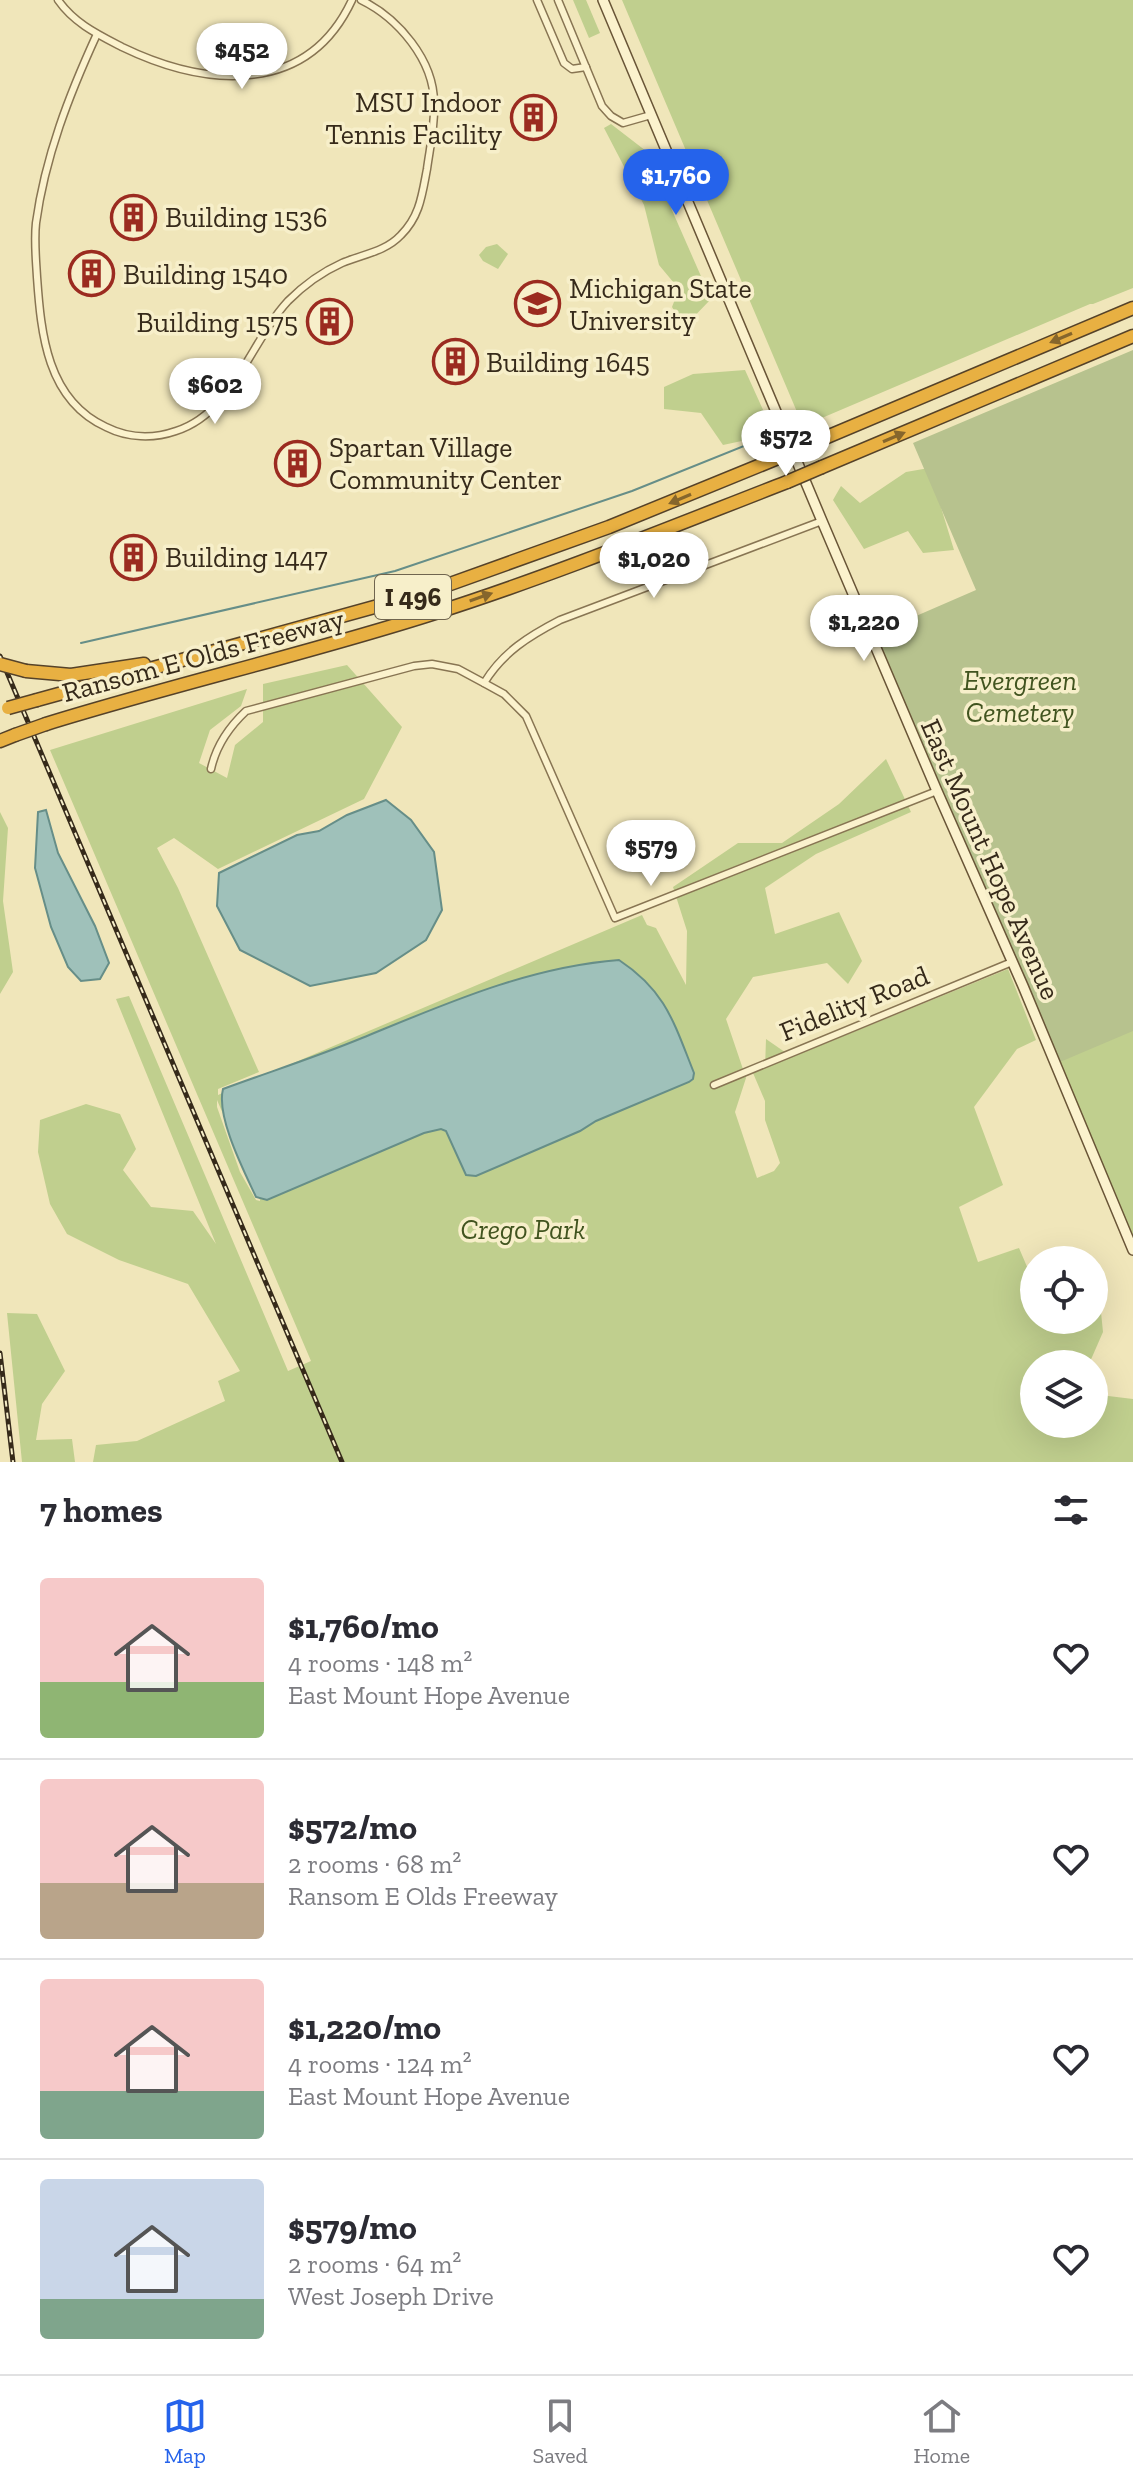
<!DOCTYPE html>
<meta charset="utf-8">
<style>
:root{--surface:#fff;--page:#f7f7f7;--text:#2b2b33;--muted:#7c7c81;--line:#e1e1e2;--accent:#2563eb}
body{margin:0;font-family:"Zilla Slab",serif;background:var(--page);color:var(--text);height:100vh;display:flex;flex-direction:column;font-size:30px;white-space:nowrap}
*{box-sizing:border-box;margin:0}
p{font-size:26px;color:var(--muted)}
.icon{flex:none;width:44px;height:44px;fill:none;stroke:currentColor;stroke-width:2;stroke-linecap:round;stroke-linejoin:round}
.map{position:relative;height:1462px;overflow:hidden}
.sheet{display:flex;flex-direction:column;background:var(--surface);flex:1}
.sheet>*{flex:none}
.fabs{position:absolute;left:1020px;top:1246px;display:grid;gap:16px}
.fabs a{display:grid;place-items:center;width:88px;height:88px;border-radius:50%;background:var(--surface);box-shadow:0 8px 32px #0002;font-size:40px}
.price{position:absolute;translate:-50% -68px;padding:0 18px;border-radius:28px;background:#fff;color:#222;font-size:26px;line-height:52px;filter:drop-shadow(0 2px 4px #0008)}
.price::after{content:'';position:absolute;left:50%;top:48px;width:24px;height:18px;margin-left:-12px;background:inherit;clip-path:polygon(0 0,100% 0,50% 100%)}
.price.selected{background:var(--accent);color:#fff}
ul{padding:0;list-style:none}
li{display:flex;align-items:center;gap:24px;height:200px;padding:0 40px}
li+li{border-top:2px solid var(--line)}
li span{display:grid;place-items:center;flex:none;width:224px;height:160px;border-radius:8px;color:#555}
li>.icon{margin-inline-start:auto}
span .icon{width:96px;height:96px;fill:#fffc;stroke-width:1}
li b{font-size:34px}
h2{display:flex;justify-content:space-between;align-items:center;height:96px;padding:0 40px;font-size:34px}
.dock{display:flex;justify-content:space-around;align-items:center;height:112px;border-top:2px solid var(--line);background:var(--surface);font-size:22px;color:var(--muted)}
.dock a{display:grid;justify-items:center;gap:4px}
.dock .selected{color:var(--accent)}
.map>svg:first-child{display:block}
</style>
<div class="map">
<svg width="1133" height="1462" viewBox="0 0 1133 1462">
<rect width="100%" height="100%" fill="#f0e6ba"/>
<g fill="#c0cf8e" fill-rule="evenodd">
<path d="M573 0H586L600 33 589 38Z"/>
<path d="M622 0H1133V288L1093 304H1090L803 426Z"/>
<path d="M611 124 646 151 711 299 684 327 672 307 679 289 659 265 644 205 604 128Z"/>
<path d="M497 244 508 254 498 269 483 261 479 255 486 247Z"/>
<path d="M745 370 774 434 723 445 701 413 664 409V387L693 374Z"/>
<path d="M929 468 954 550 923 553 908 531 864 549 833 500 841 486 860 503 906 472Z"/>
<path d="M347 665 402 727 364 799 218 869 174 838 157 848 178 888 259 1072 218 1089V1095L642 915 647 925 656 928 686 985 687 931 673 887 738 843H782L839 804 886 759 911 812 816 854 765 888 775 934 839 912 862 961 848 984 827 963 753 977 726 1019 746 1078 735 1112 757 1178 774 1171 780 1163 765 1120V1101L753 1073 765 1068 766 1039 792 1057 1008 969 1036 1040 1017 1049 974 1107 1003 1185 959 1207 978 1262 1019 1248 1034 1283V1320H1094V1304L1100 1302 1103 1332 1089 1364H1034V1424H1094V1388L1100 1395 1133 1399V1462H93L96 1445 137 1441 225 1401 218 1381 240 1371 188 1284 119 1260 67 1234 50 1204 38 1152 40 1120 86 1104 120 1114 136 1149 123 1170 151 1207 193 1211 216 1244 116 999 129 996 288 1371 311 1361 50 750 247 689 241 706 210 730 199 763 227 778 235 745 263 722V684ZM217 1100 260 1200V1201L256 1200 240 1172 217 1107Z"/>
<path d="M0 812 8 828 3 901 13 972 0 994Z"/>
<path d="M1133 985V1249L1110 1197 1060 1062Z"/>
<path d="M7 1313 37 1314 65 1371 42 1404 36 1440 72 1439 75 1462H22Z"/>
</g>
<path fill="#b7c28e" d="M1133 350V1031L1060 1062 870 636 976 590 913 443Z"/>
<g fill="#9fc1ba" stroke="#668e88" stroke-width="2">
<path d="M386 800 411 820 434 852 442 910 426 940 376 973 310 986 240 950 217 906 219 873 297 835 319 831 347 815Z"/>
<path d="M46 810 58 853 95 926 109 963 100 979 81 981 68 967 51 927 35 868 38 812Z"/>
<path d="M619 960C666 991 674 1023 694 1073L693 1079 689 1082 596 1121 580 1131 476 1176 466 1175 446 1131 441 1129 424 1133 267 1200 256 1197C244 1171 216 1117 223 1089 269 1072 316 1057 362 1038 445 1004 528 967 619 960Z"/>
</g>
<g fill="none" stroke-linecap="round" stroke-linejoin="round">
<path stroke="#668e88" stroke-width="2" d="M81 643 395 571 632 491 764 438"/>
<defs>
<g id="street">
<path d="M58 0C74 23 97 34 122 47 205 87 307 97 352 0"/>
<path d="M537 0 564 63 572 69 586 67"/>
<path d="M558 0 602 106 611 116 623 123 651 115"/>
<path d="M97 34C69 95 45 157 36 223 34 241 36 259 37 277 41 334 47 400 106 427 128 438 153 439 176 431 233 413 250 342 288 301 303 286 322 272 342 263 363 254 385 252 401 235 420 216 422 195 427 169 430 147 435 126 434 103 434 60 398 18 361 0"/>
<path d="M484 683C503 652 529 636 560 620L822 521"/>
<path d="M211 769C216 746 229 727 246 711L414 666 432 664 458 669 484 683 504 694 526 716 615 918 937 791"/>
<path d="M714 1085 1012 962"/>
</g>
<path id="secondary" d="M603 0 822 521 937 791 1023 986 1133 1250"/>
<g id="highway">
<path d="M815 442 1133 308"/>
<path d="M822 467 1133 336"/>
<path d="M26 671 71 675 144 664"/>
<path d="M37 700 425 593 609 527 778 458"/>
<path d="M46 724C175 684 307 654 435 613 554 575 671 527 787 482"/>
<path d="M0 741 15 735"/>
</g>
</defs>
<use href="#street" stroke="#887553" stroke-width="9"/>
<use href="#secondary" stroke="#695537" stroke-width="12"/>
<use href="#highway" stroke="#554229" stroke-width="15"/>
<use href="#street" stroke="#fbf2cd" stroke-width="6"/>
<use href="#secondary" stroke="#fbf2cd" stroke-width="9"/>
<use href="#highway" stroke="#e8b042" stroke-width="12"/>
<defs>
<g id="rail">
<path d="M0 656 342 1462"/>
<path d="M0 1353 13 1462"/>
</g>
</defs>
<use href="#rail" stroke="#362a1a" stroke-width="5"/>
<use href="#rail" stroke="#f7efca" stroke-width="2" stroke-dasharray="6" stroke-linecap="butt"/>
<defs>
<g id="highway-bridge">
<path d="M778 458 815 442"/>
<path d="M787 482 822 467"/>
<path d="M0 664 26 671"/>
<path d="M8 708 37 700"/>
<path d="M15 735 46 724"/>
</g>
</defs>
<use href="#highway-bridge" stroke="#554229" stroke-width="15" stroke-linecap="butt"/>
<use href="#highway-bridge" stroke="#e8b042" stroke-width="12"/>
</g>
<defs><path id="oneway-solid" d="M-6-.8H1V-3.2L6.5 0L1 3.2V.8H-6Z" transform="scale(2)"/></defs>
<g fill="#86662c">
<use href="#oneway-solid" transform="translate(1061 338) rotate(157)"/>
<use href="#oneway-solid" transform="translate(894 437) rotate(-23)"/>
<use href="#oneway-solid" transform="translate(680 499) rotate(157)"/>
<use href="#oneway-solid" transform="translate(481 597) rotate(-19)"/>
</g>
<defs>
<symbol id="building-ring" viewBox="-11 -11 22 22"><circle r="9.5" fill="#f7efca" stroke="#9b2b20" stroke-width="1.5"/><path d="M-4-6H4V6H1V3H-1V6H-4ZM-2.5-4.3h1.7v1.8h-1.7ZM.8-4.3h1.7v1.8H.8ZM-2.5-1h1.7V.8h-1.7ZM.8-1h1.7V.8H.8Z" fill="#9b2b20"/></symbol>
<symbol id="university-ring" viewBox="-11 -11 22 22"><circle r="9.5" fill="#f7efca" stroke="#9b2b20" stroke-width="1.5"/><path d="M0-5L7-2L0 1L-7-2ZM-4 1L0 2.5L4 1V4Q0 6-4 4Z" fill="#9b2b20"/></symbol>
</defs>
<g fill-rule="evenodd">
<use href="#building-ring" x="508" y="92" width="51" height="51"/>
<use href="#building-ring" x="108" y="192" width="51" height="51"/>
<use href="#building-ring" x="66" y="248" width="51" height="51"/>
<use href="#university-ring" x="512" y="278" width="51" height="51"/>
<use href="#building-ring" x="304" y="296" width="51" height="51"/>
<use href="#building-ring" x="430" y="336" width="51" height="51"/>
<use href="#building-ring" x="272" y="438" width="51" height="51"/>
<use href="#building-ring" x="108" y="532" width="51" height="51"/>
</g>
<g text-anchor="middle" stroke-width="7" stroke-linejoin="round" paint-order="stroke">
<rect fill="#f7efca" stroke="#70654f" stroke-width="2" x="375" y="575" width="76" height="44" rx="6"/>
<g font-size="26" font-weight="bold" fill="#362a1a">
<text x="413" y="606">I 496</text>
</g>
<g font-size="28" fill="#362a1a" stroke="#f7efca" text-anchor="start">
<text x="502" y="112" text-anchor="end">MSU Indoor<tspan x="502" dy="32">Tennis Facility</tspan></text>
<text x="165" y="227">Building 1536</text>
<text x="123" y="284">Building 1540</text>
<text x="569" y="298">Michigan State<tspan x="569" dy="32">University</tspan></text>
<text x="298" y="332" text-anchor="end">Building 1575</text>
<text x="486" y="372">Building 1645</text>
<text x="329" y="457">Spartan Village<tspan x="329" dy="32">Community Center</tspan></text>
<text x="165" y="567">Building 1447</text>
</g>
<g font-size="28" fill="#362a1a" stroke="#f7efca">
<text transform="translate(203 655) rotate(-15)" y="10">Ransom E Olds Freeway</text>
<text transform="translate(991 859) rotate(66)" y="10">East Mount Hope Avenue</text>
<text transform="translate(854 1003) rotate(-22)" y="10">Fidelity Road</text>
</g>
<g font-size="28" font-style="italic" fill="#41541f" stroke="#f7efca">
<text x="1020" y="690">Evergreen<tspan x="1020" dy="32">Cemetery</tspan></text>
<text x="523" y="1239">Crego Park</text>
</g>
</g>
</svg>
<div class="fabs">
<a><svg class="icon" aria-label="locate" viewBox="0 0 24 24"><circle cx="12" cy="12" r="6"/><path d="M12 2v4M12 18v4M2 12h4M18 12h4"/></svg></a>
<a><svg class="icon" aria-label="layers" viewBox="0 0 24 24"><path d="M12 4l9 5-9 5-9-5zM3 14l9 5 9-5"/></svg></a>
</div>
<b class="price" style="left:242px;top:91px">$452</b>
<b class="price selected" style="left:676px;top:217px">$1,760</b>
<b class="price" style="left:215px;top:426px">$602</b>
<b class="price" style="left:786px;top:478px">$572</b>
<b class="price" style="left:654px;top:600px">$1,020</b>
<b class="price" style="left:864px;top:663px">$1,220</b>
<b class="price" style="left:651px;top:888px">$579</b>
</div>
<section class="sheet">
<h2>7 homes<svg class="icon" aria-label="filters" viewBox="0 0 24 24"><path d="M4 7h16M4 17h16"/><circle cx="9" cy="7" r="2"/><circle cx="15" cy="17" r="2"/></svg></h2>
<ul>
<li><span style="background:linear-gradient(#f6c9c9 65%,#8fb573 0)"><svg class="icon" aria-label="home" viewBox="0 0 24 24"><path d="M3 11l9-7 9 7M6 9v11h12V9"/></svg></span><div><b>$1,760/mo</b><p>4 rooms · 148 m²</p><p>East Mount Hope Avenue</p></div><svg class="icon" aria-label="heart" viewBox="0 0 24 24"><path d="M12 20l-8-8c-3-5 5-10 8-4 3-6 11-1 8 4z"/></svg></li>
<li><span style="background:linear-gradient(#f6c9c9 65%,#b9a48a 0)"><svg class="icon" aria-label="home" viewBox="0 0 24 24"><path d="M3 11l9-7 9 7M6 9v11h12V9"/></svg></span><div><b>$572/mo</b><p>2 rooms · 68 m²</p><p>Ransom E Olds Freeway</p></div><svg class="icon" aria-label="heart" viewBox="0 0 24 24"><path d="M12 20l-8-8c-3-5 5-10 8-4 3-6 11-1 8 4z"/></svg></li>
<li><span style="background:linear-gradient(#f6c9c9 70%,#7fa58c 0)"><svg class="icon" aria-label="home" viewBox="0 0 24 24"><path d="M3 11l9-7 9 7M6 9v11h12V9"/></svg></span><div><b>$1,220/mo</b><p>4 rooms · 124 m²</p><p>East Mount Hope Avenue</p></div><svg class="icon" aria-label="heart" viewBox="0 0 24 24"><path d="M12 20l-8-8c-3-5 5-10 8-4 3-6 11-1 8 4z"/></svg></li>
<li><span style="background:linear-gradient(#c9d6e8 75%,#7fa58c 0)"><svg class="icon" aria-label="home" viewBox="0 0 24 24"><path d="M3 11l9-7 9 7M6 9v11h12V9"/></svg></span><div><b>$579/mo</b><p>2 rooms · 64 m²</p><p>West Joseph Drive</p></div><svg class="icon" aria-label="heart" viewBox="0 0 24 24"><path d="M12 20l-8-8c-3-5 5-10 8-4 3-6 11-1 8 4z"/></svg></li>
</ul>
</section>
<nav class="dock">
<a class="selected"><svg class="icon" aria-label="map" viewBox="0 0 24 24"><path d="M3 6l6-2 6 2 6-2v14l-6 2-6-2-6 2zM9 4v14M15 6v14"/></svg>Map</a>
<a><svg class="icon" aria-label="saved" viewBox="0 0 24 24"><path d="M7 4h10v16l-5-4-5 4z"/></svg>Saved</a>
<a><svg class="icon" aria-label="home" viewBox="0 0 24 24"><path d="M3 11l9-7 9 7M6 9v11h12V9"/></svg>Home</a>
</nav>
